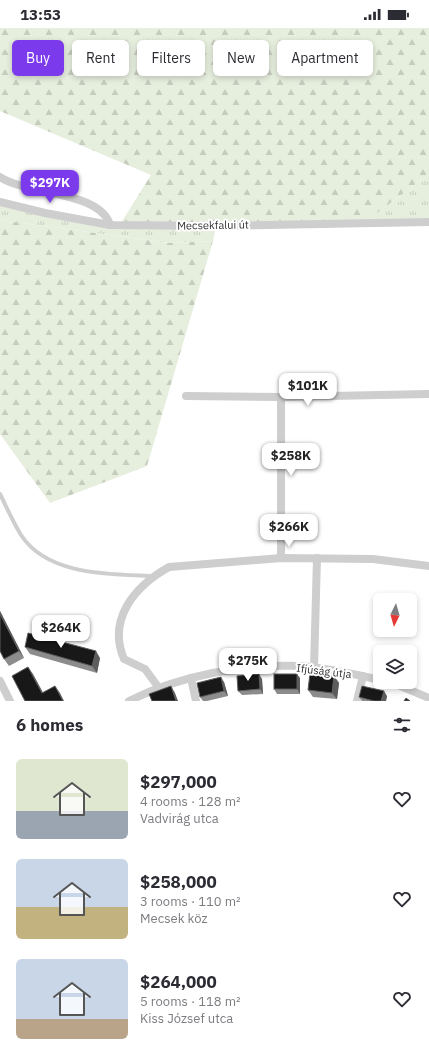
<!DOCTYPE html>
<meta charset="utf-8">
<style>
:root{--surface:#fff;--page:#f2f2f3;--text:#2b2b33;--muted:#7c7c81;--accent:#7c3aed}
body{margin:0;font-family:"IBM Plex Sans",sans-serif;background:var(--page);color:var(--text);height:100vh;display:flex;flex-direction:column;font-size:15px;white-space:nowrap}
*{box-sizing:border-box;margin:0}
p{font-size:13px;color:var(--muted)}
.icon{flex:none;width:22px;height:22px;fill:none;stroke:currentColor;stroke-width:2;stroke-linecap:round;stroke-linejoin:round}
.map{position:relative;height:673px;overflow:hidden}
.side{display:flex;flex-direction:column;background:var(--surface);flex:1}
.side>*{flex:none}
.hud{position:absolute;left:12px;top:12px;width:405px;height:36px;display:flex;gap:8px}
.needle{width:26px;rotate:185deg}
.buttons{position:absolute;left:373px;top:565px;display:grid;gap:8px}
.buttons a{display:grid;place-items:center;width:44px;height:44px;border-radius:6px;background:var(--surface);box-shadow:0 2px 6px #0003;font-size:20px}
.price{position:absolute;translate:-50% -34px;padding:0 9px;border-radius:8px;background:#fff;color:#222;font-size:13px;line-height:26px;filter:drop-shadow(0 1px 2px #0008)}
.price::after{content:'';position:absolute;left:50%;top:24px;width:12px;height:9px;margin-left:-6px;background:inherit;clip-path:polygon(0 0,100% 0,50% 100%)}
.price.on{background:var(--accent);color:#fff}
ul{padding:0;list-style:none}
li{display:flex;align-items:center;gap:12px;height:100px;padding:0 16px}
li span{display:grid;place-items:center;flex:none;width:112px;height:80px;border-radius:6px;color:#555}
li>.icon{margin-inline-start:auto}
span .icon{width:48px;height:48px;fill:#fffc;stroke-width:1}
li b{font-size:17px}
h2{display:flex;justify-content:space-between;align-items:center;height:48px;padding:0 16px;font-size:17px}
.pill{padding:0 14px;border-radius:6px;background:var(--surface);box-shadow:0 2px 6px #0003;font-size:14px;line-height:36px}
.pill.on{background:var(--accent);color:#fff}
.status{display:flex;justify-content:space-between;align-items:center;height:28px;padding:0 20px;background:var(--surface);direction:ltr}
.status svg{height:11px;fill:currentColor}
.map>svg:first-child{display:block}
</style>
<div class="status"><b>13:53</b><svg viewBox="0 0 49 12"><path d="M0 12V9h3v3zM5 12V6h3v6zM10 12V3h3v9zM15 12V0h3v12zM26 1h20v11H26zM47 4h2v5h-2z"/></svg></div>
<div class="map">
<svg width="429" height="673" viewBox="0 0 429 673">
<defs>
<pattern id="grass-tufts" width="24" height="20" patternUnits="userSpaceOnUse"><rect width="24" height="20" fill="#e6eede"/><path d="M3 7l-1-3M5 7V3M7 7l1-3M15 17l-1-3M17 17v-4M19 17l1-3" fill="none" stroke="#c6cdbf"/></pattern>
<pattern id="forest-firs" width="22" height="20" patternUnits="userSpaceOnUse"><rect width="22" height="20" fill="#e6eede"/><path d="M5 1l3.5 6h-7zM16 11l3.5 6h-7z" fill="#c6cdbf"/></pattern>
</defs>
<rect width="100%" height="100%" fill="#fff"/>
<g fill="url(#grass-tufts)">
<path d="M429 146V194H365Z"/>
<path d="M0 174 79 193 216 198 213 213 169 215 0 192Z"/>
</g>
<g fill="url(#forest-firs)">
<path d="M0 0H429V146L365 194 119 198 151 147 0 83Z"/>
<path d="M0 192 169 215 213 213 147 438 50 475 0 406Z"/>
</g>
<g fill="none" stroke-linecap="round" stroke-linejoin="round">
<path stroke="#cecece" stroke-width="4" d="M0 466C7 480 13 494 21 507 48 548 110 546 153 548"/>
<g stroke="#cecece" stroke-width="8">
<path d="M0 149C28 167 100 163 110 197"/>
<path d="M0 174 45 185 110 197 216 198 429 194"/>
<path d="M186 368 281 369 429 366"/>
<path d="M281 369V530"/>
<path d="M314 640 317 530"/>
<path d="M191 650 196 673"/>
<path d="M0 653 10 673"/>
<path d="M391 654 429 670"/>
<path d="M159 660 145 641 124 631C107 591 135 558 169 539L281 530 373 531 429 538"/>
<path d="M129 673C181 647 243 636 301 638 328 640 354 646 380 652"/>
<path d="M357 673 363 648"/>
</g>
</g>
<g fill="#8c8c8c">
<path d="M0 583 24 630 9 638 4 631 0 623Z"/>
<path d="M25 619 100 630 97 645 30 626Z"/>
<path d="M334 648 339 655 337 671 313 669 308 662Z"/>
<path d="M300 650V666H277L274 661Z"/>
<path d="M262 651 263 666 242 667 238 663Z"/>
<path d="M224 654 228 668 207 673H203L200 669Z"/>
<path d="M387 668 386 673H362L359 669Z"/>
</g>
<g fill="#5d5d5d">
<path d="M0 583 24 630 19 623 0 586Z"/>
<path d="M96 623 100 630 97 645 92 638Z"/>
<path d="M28 639 33 646 47 672 42 665Z"/>
<path d="M259 646 262 651 263 666 260 661Z"/>
<path d="M297 646 300 650V666L297 661Z"/>
<path d="M334 648 339 655 337 671 332 665Z"/>
<path d="M221 649 224 654 228 668 224 663Z"/>
<path d="M55 658 60 665 64 673H63Z"/>
<path d="M171 658 175 665 178 673H176Z"/>
<path d="M384 663 387 668 386 673H381Z"/>
</g>
<g fill="#181818" stroke="#5d5d5d">
<path d="M0 586 19 623 4 631 0 623Z"/>
<path d="M28 605 96 623 92 638 25 619Z"/>
<path d="M28 639 42 665 55 658 63 673H25L12 648Z"/>
<path d="M310 645 334 648 332 665 308 662Z"/>
<path d="M259 646 260 661 238 663 237 648Z"/>
<rect x="274" y="646" width="23" height="15"/>
<path d="M221 649 224 663 200 669 197 655Z"/>
<path d="M171 658 176 673H152L149 666Z"/>
<path d="M362 658 384 663 381 673H374L359 669Z"/>
<path d="M406 670 410 673H404Z"/>
</g>
<g text-anchor="middle" stroke-width="4" stroke-linejoin="round" paint-order="stroke">
<g font-size="11" fill="#313131" stroke="#fff">
<text transform="translate(213 197) rotate(-1)" y="4">Mecsekfalui út</text>
<text transform="translate(324 643) rotate(7)" y="4">Ifjúság útja</text>
</g>
</g>
</svg>
<div class="buttons">
<a><svg class="needle" viewBox="-14 -14 28 28"><path d="M0-13l5 13h-10z" fill="#e53935"/><path d="M0 13l5-13h-10z" fill="#7c7c81"/></svg></a>
<a><svg class="icon" aria-label="layers" viewBox="0 0 24 24"><path d="M12 4l9 5-9 5-9-5zM3 14l9 5 9-5"/></svg></a>
</div>
<b class="price on" style="left:50px;top:176px">$297K</b>
<b class="price" style="left:308px;top:379px">$101K</b>
<b class="price" style="left:291px;top:449px">$258K</b>
<b class="price" style="left:289px;top:520px">$266K</b>
<b class="price" style="left:61px;top:621px">$264K</b>
<b class="price" style="left:248px;top:654px">$275K</b>
<div class="hud">
<a class="pill on">Buy</a>
<a class="pill">Rent</a>
<a class="pill">Filters</a>
<a class="pill">New</a>
<a class="pill">Apartment</a>
</div>
</div>
<section class="side">
<h2>6 homes<svg class="icon" aria-label="filters" viewBox="0 0 24 24"><path d="M4 7h16M4 17h16"/><circle cx="9" cy="7" r="2"/><circle cx="15" cy="17" r="2"/></svg></h2>
<ul>
<li><span style="background:linear-gradient(#dfe7d0 65%,#9aa5b1 0)"><svg class="icon" aria-label="home" viewBox="0 0 24 24"><path d="M3 11l9-7 9 7M6 9v11h12V9"/></svg></span><div><b>$297,000</b><p>4 rooms · 128 m²</p><p>Vadvirág utca</p></div><svg class="icon" aria-label="heart" viewBox="0 0 24 24"><path d="M12 20l-8-8c-3-5 5-10 8-4 3-6 11-1 8 4z"/></svg></li>
<li><span style="background:linear-gradient(#c9d6e8 60%,#c2b280 0)"><svg class="icon" aria-label="home" viewBox="0 0 24 24"><path d="M3 11l9-7 9 7M6 9v11h12V9"/></svg></span><div><b>$258,000</b><p>3 rooms · 110 m²</p><p>Mecsek köz</p></div><svg class="icon" aria-label="heart" viewBox="0 0 24 24"><path d="M12 20l-8-8c-3-5 5-10 8-4 3-6 11-1 8 4z"/></svg></li>
<li><span style="background:linear-gradient(#c9d6e8 75%,#b9a48a 0)"><svg class="icon" aria-label="home" viewBox="0 0 24 24"><path d="M3 11l9-7 9 7M6 9v11h12V9"/></svg></span><div><b>$264,000</b><p>5 rooms · 118 m²</p><p>Kiss József utca</p></div><svg class="icon" aria-label="heart" viewBox="0 0 24 24"><path d="M12 20l-8-8c-3-5 5-10 8-4 3-6 11-1 8 4z"/></svg></li>
</ul>
</section>
